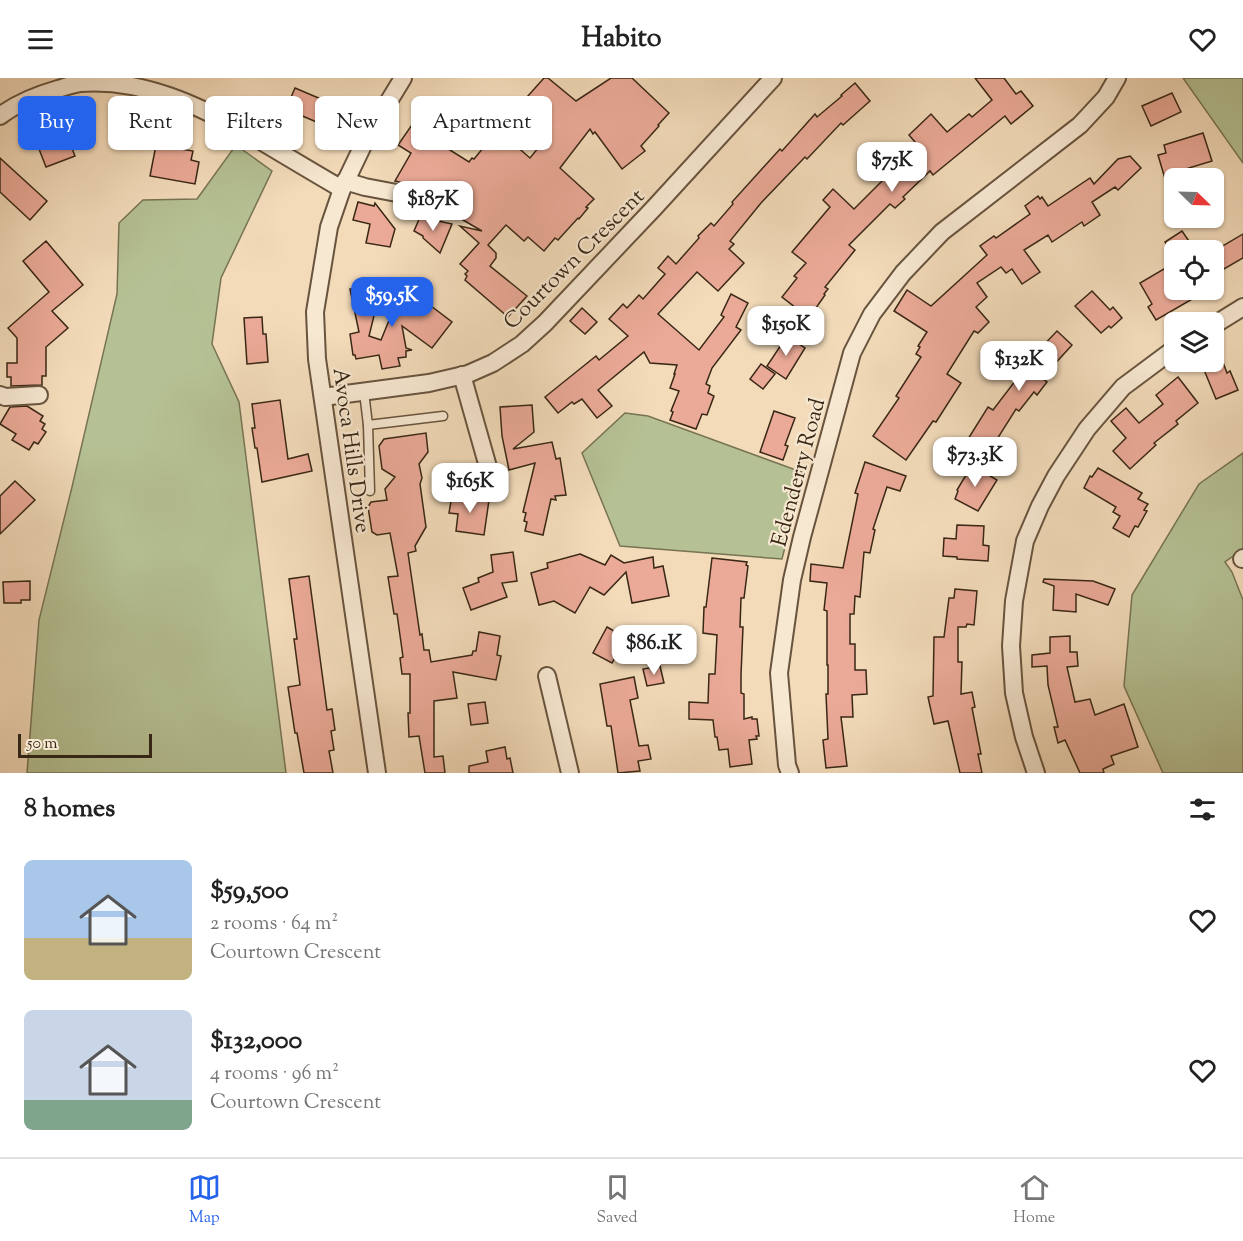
<!DOCTYPE html>
<meta charset="utf-8">
<style>
:root{--surface:#fff;--page:#f2f2f2;--text:#222;--muted:#767676;--line:#e0e0e0;--accent:#2563eb}
body{margin:0;font-family:"Sorts Mill Goudy",serif;background:var(--page);color:var(--text);height:100vh;display:flex;flex-direction:column;font-size:22px;white-space:nowrap}
*{box-sizing:border-box;margin:0}
p{font-size:20px;color:var(--muted)}
.icon{flex:none;width:33px;height:33px;fill:none;stroke:currentColor;stroke-width:2;stroke-linecap:round;stroke-linejoin:round}
.map{position:relative;height:695px;overflow:hidden}
.sheet{display:flex;flex-direction:column;background:var(--surface);flex:1}
.sheet>*{flex:none}
.banner{position:absolute;left:18px;top:18px;width:600px;height:54px;display:flex;gap:12px}
.needle{width:39px;rotate:113deg}
.controls{position:absolute;left:1164px;top:90px;display:grid;gap:12px}
.controls a{display:grid;place-items:center;width:60px;height:60px;border-radius:9px;background:var(--surface);box-shadow:0 2px 4px #0004;font-size:30px}
.scale{position:absolute;left:18px;bottom:15px;width:134px;box-sizing:border-box;padding-left:6px;border:3px solid #392715;border-top:0;font-size:16px;line-height:21px;white-space:nowrap;color:#392715;-webkit-text-stroke:4px #f7e8d2;paint-order:stroke}
.price{position:absolute;translate:-50% -51px;padding:0 14px;border-radius:12px;background:#fff;color:#222;font-size:20px;line-height:39px;filter:drop-shadow(0 2px 3px #0008)}
.price::after{content:'';position:absolute;left:50%;top:36px;width:18px;height:14px;margin-left:-9px;background:inherit;clip-path:polygon(0 0,100% 0,50% 100%)}
.price.active{background:var(--accent);color:#fff}
ul{padding:0;list-style:none}
li{display:flex;align-items:center;gap:18px;height:150px;padding:0 24px}
li span{display:grid;place-items:center;flex:none;width:168px;height:120px;border-radius:9px;color:#555}
li>.icon{margin-inline-start:auto}
span .icon{width:72px;height:72px;fill:#fffc;stroke-width:1}
li b{font-size:26px}
h2{display:flex;justify-content:space-between;align-items:center;height:72px;padding:0 24px;font-size:26px}
.tag{padding:0 21px;border-radius:9px;background:var(--surface);box-shadow:0 2px 4px #0004;font-size:21px;line-height:54px}
.tag.active{background:var(--accent);color:#fff}
header{display:flex;justify-content:space-between;align-items:center;height:78px;padding:0 24px;background:var(--surface);font-size:27px;font-weight:700}
.menu{display:flex;justify-content:space-around;align-items:center;height:84px;border-top:2px solid var(--line);background:var(--surface);font-size:16px;color:var(--muted)}
.menu a{display:grid;justify-items:center;gap:3px}
.menu .active{color:var(--accent)}
.map>svg:first-child{display:block}
</style>
<header><svg class="icon" aria-label="menu" viewBox="0 0 24 24"><path d="M4 6h16M4 12h16M4 18h16"/></svg>Habito<svg class="icon" aria-label="heart" viewBox="0 0 24 24"><path d="M12 20l-8-8c-3-5 5-10 8-4 3-6 11-1 8 4z"/></svg></header>
<div class="map">
<svg width="1243" height="695" viewBox="0 0 1243 695">
<rect width="100%" height="100%" fill="#f3dbba"/>
<filter id="stains"><feTurbulence type="fractalNoise" baseFrequency=".00333" numOctaves="4"/><feColorMatrix values="0 0 0 0 .2 0 0 0 0 .09 0 0 0 0 .02 0 0 0 .5 -.17"/></filter>
<radialGradient id="worn" r=".72"><stop offset=".6" stop-color="#630" stop-opacity="0"/><stop offset="1" stop-color="#630" stop-opacity=".3"/></radialGradient>
<g fill="#b5c194" stroke="#777454" stroke-width="1.5">
<path d="M1183 0H1243V85Z"/>
<path d="M236 67 272 93 221 200 212 266 239 324 286 695H27L39 542 72 409 117 216 119 145 143 122 197 121Z"/>
<path d="M625 335 648 338 804 395 782 481 620 468 582 375Z"/>
<path d="M1243 375V471L1225 484 1232 494 1243 522V695H1163L1124 608 1132 517 1199 406Z"/>
</g>
<g fill="#ebaa98" stroke="#392715" stroke-width="1.5">
<path d="M544 0H548L576 23 611 0H632L669 35 658 47 659 48 641 68 645 73 622 91 595 54 593 56 590 51 560 90 594 121 586 129 588 130 579 141 578 140 558 162 555 160 544 173 528 159 524 163 506 147 488 167 496 175V180L490 188 527 218 508 239 465 202 467 198 465 196 468 193 460 186 479 165 460 148 482 153 432 124 433 117 429 112 395 103 411 75 398 67 416 41 428 51 453 19 470 32 442 67 469 84 472 80 474 81 498 52 530 80 548 58 519 33V28Z"/>
<path d="M975 0H1004L1016 16 1021 13 1033 28 1011 46 1005 38 933 97 930 93 903 119 905 121 895 130 890 126 849 167 855 172 825 209 828 211 824 216 825 217 809 240 782 219 797 200 794 198 806 185 792 174 830 129 823 122 833 111 854 131 884 101 887 104 921 71 909 57 931 36 947 54 969 36 972 39 992 22Z"/>
<path d="M855 5 870 23 843 47 841 45 807 81 805 79 761 125 730 163 734 166 729 171 744 185 718 213 697 194 658 236 699 272 724 239 721 237 731 216 748 225 736 249 741 252 712 290 706 306 710 308 708 315 714 318 707 337 702 336 696 351 670 342 673 334 671 333 679 313 670 310 675 296H674L677 287 650 285 644 274 598 312 612 328 597 340 582 321 574 326 572 324 558 335 545 319 596 278 599 282 628 258 609 241 623 226 627 230 639 217 643 221 665 196 658 190 668 178 676 186 699 160 698 158 711 145 714 148 733 126 732 124 780 71 782 73 815 36 817 39 842 18 841 17Z"/>
<path d="M295 10 342 30 333 51 286 31Z"/>
<path d="M1172 15 1181 34 1151 48 1142 28Z"/>
<path d="M61 26 69 46 63 48 75 78 46 89 27 40Z"/>
<path d="M1203 55 1212 83 1179 93 1180 100 1166 104 1158 77 1166 75 1164 67Z"/>
<path d="M156 67 193 73 191 82 199 84 195 106 150 98Z"/>
<path d="M1130 78 1141 90 1118 112 1115 109 1092 124 1100 137 1084 148 1082 144 1052 164 1048 157 1024 172 1040 194 1022 206 1012 191 1006 195 1001 189 977 205 987 219 976 229 989 244 978 255 974 253 947 296 961 305 936 344 933 343 906 382 873 358 899 320 896 318 921 279 916 276 920 269 918 268 927 254 894 233 907 212 931 228 987 177 980 168 994 158 996 160 1030 136 1025 128 1038 118 1040 121 1042 119 1048 128 1090 100 1094 106 1118 81Z"/>
<path d="M0 80 47 123 30 142 0 114Z"/>
<path d="M358 124 374 128 375 125 395 151 390 169 366 165 370 146 353 142Z"/>
<path d="M420 139 452 146 440 175 423 160V158L414 153Z"/>
<path d="M1182 153 1195 172H1171L1165 164Z"/>
<path d="M1243 156V180L1224 191 1214 173Z"/>
<path d="M46 163 83 207 52 233 68 250 46 269V298H42V307L11 308V299H7V285H17V260L8 250 49 214 23 183Z"/>
<path d="M1174 185V212H1208L1156 242 1148 229 1152 226 1140 205Z"/>
<path d="M382 205 369 258 381 262 390 240 386 236 392 235 397 221 400 234 417 231 416 234 420 230 431 228 452 244 432 270 402 248 406 270 412 272 406 273V279L398 280 400 288 382 291 379 277 356 281 355 277H353L350 256 359 254 350 211Z"/>
<path d="M1092 213 1110 232 1113 229 1122 240 1111 250 1109 248 1101 255 1075 228Z"/>
<path d="M582 230 597 244 585 256 570 243Z"/>
<path d="M262 239 263 256H266L268 284 247 286 244 240Z"/>
<path d="M1057 253 1072 267 1042 300 1047 304 1037 317 1034 314 1019 333 1016 331 989 374 968 361 988 329 993 332 1038 273Z"/>
<path d="M787 258 805 270 786 301 767 288Z"/>
<path d="M1221 279 1227 295 1230 293 1238 312 1216 321 1202 287 1209 284H1214V282Z"/>
<path d="M761 286 775 296 763 311 750 301Z"/>
<path d="M1178 299 1198 325 1176 343 1178 346 1154 365 1156 367 1130 391 1113 373 1126 360 1111 343 1126 330 1139 345 1163 326 1156 317Z"/>
<path d="M280 322 288 381 308 376 312 393 262 404 257 370H255L252 350H255L252 326Z"/>
<path d="M532 327 534 354 513 371 552 364 556 381 560 380 566 417 555 418 556 422 551 421 543 457 525 453 527 444 524 443 526 435 523 434 535 385 509 392 502 358 500 329Z"/>
<path d="M27 328 43 338 40 343 45 346 42 351 46 354 38 366 34 364 29 372 12 362 16 356 0 346 10 329Z"/>
<path d="M774 333 795 340 785 367 788 368 783 382 760 374Z"/>
<path d="M426 355 428 374 419 386 422 400 420 406 426 449 415 468 416 473 408 475 420 557 422 556 424 572H429L431 584 472 577 473 573H476L479 554 500 558 497 577 501 578 496 602 453 594 457 620 434 623V679L443 678 445 695H425L419 658 409 659 408 635H410V596H402L400 580 403 579 397 536H394L388 499 398 498 390 455 377 457 372 454 368 429 371 424 387 422 385 411 395 399 382 391 379 368 384 361Z"/>
<path d="M865 384 906 398 900 413 887 409 873 451 875 452 870 475 864 474 860 519 855 518 854 536H850V566H855V592H866L867 616 852 617 853 639H841L847 688 826 690 823 662 828 661 826 616H828V587H827V533L824 532 827 505 810 503 811 486 843 490 858 416 855 415Z"/>
<path d="M972 387 997 402 978 433 955 421 958 413 957 412Z"/>
<path d="M1098 390 1142 415 1138 421 1148 426 1144 432 1147 433 1138 449 1135 448 1129 459 1113 450 1120 438 1113 434 1116 429 1084 410 1090 398 1092 399Z"/>
<path d="M15 403 35 422 0 456V418Z"/>
<path d="M452 417 489 422 484 457 456 453 458 436 449 435Z"/>
<path d="M957 447 984 448 983 467 989 468 988 483 957 481V479L943 478 944 460 956 461Z"/>
<path d="M513 474 517 503 502 505 507 519 471 532 463 510 479 504 478 500 493 494 491 477Z"/>
<path d="M580 476 605 487 611 477 624 485 653 479 654 490 663 488 669 518 632 525 626 494 604 517 590 509 575 535 554 523 539 527 531 495 548 490 547 485Z"/>
<path d="M712 480 747 484 746 487 748 488 744 520H741L740 549H743L741 597V615L744 616V641L752 639V641H757L759 658H756L757 661 749 662 752 686 730 689 728 671 719 672 717 659H715L713 642 689 641V624L708 625 709 596H715L717 557 703 555 704 529H706Z"/>
<path d="M309 498 327 632 332 631 335 652 331 653 334 672 329 673 333 695H304L297 655H295L288 609 300 607 294 561H297L289 501Z"/>
<path d="M1044 501 1093 503 1115 511 1108 527 1076 516V534L1053 532 1054 508 1043 504Z"/>
<path d="M30 503V522H21V525H4L3 504Z"/>
<path d="M955 511 977 513 974 547 967 546 966 549H958V584H962L961 616 972 614 975 629 972 630 981 676H978L982 695H960L948 643 934 646 928 619 933 618 934 559H944L949 520H954Z"/>
<path d="M607 549 626 560 612 585 593 575Z"/>
<path d="M1070 558V574H1077L1078 588 1067 589 1075 624 1090 621 1095 637 1124 626 1138 669 1111 678 1114 686 1103 691 1104 695H1080L1065 662 1058 665 1054 649H1058L1048 607 1047 588 1032 589V577L1050 575V559Z"/>
<path d="M660 588 664 605 647 608 643 591Z"/>
<path d="M634 599 638 620 630 622 639 668 648 667 651 681 638 683 640 693 618 695 611 648H607L600 606Z"/>
<path d="M485 624 488 645 471 647 468 626Z"/>
<path d="M505 669 507 681 510 680 513 695H469V688L488 684 486 673Z"/>
</g>
<g fill="none" stroke-linecap="round" stroke-linejoin="round">
<defs>
<g id="lane">
<path d="M364 314 368 347 370 413"/>
<path d="M368 347 443 338"/>
</g>
<g id="street">
<path d="M0 38C17 25 37 17 58 11 65 9 72 6 80 5 142 0 200 28 251 57 281 75 311 93 342 111"/>
<path d="M345 103 365 109 423 120"/>
<path d="M1214 247 1243 229"/>
<path d="M462 297 488 389"/>
<path d="M0 317 5 319 39 317"/>
<path d="M323 319 429 305 468 296 493 285 522 266 545 245 654 130 773 0"/>
<path d="M1242 481 1243 480"/>
<path d="M547 598 570 695"/>
<path d="M377 695 317 281 315 234 329 149 342 111 367 59 403 0"/>
<path d="M790 695 787 687 779 595 792 502 802 459 852 275 872 236 903 195 942 154 1080 47 1106 19 1117 0"/>
<path d="M1036 695 1024 659 1014 615 1011 568 1014 523 1025 463 1040 428 1056 398 1087 351 1123 309 1174 271"/>
</g>
</defs>
<use href="#lane" stroke="#68543e" stroke-width="11"/>
<use href="#street" stroke="#68543e" stroke-width="20"/>
<use href="#lane" stroke="#f7e8d2" stroke-width="8"/>
<use href="#street" stroke="#f7e8d2" stroke-width="16"/>
</g>
<g text-anchor="middle" stroke-width="4.5" stroke-linejoin="round" paint-order="stroke">
<g font-size="22" fill="#392715" stroke="#f7e8d2">
<text transform="translate(573 180) rotate(-45)" y="8">Courtown Crescent</text>
<text transform="translate(353 372) rotate(82)" y="8">Avoca Hills Drive</text>
<text transform="translate(797 394) rotate(-75)" y="8">Edenderry Road</text>
</g>
</g>
<rect width="100%" height="100%" filter="url(#stains)"/>
<rect width="100%" height="100%" fill="url(#worn)"/>
</svg>
<div class="controls">
<a><svg class="needle" viewBox="-14 -14 28 28"><path d="M0-13l5 13h-10z" fill="#e53935"/><path d="M0 13l5-13h-10z" fill="#767676"/></svg></a>
<a><svg class="icon" aria-label="locate" viewBox="0 0 24 24"><circle cx="12" cy="12" r="6"/><path d="M12 2v4M12 18v4M2 12h4M18 12h4"/></svg></a>
<a><svg class="icon" aria-label="layers" viewBox="0 0 24 24"><path d="M12 4l9 5-9 5-9-5zM3 14l9 5 9-5"/></svg></a>
</div>
<div class="scale">50 m</div>
<b class="price" style="left:892px;top:115px">$75K</b>
<b class="price" style="left:433px;top:154px">$187K</b>
<b class="price active" style="left:392px;top:250px">$59.5K</b>
<b class="price" style="left:786px;top:279px">$150K</b>
<b class="price" style="left:1019px;top:314px">$132K</b>
<b class="price" style="left:975px;top:410px">$73.3K</b>
<b class="price" style="left:470px;top:436px">$165K</b>
<b class="price" style="left:654px;top:598px">$86.1K</b>
<div class="banner">
<a class="tag active">Buy</a>
<a class="tag">Rent</a>
<a class="tag">Filters</a>
<a class="tag">New</a>
<a class="tag">Apartment</a>
</div>
</div>
<section class="sheet">
<h2>8 homes<svg class="icon" aria-label="filters" viewBox="0 0 24 24"><path d="M4 7h16M4 17h16"/><circle cx="9" cy="7" r="2"/><circle cx="15" cy="17" r="2"/></svg></h2>
<ul>
<li><span style="background:linear-gradient(#a9c7e8 65%,#c2b280 0)"><svg class="icon" aria-label="home" viewBox="0 0 24 24"><path d="M3 11l9-7 9 7M6 9v11h12V9"/></svg></span><div><b>$59,500</b><p>2 rooms · 64 m²</p><p>Courtown Crescent</p></div><svg class="icon" aria-label="heart" viewBox="0 0 24 24"><path d="M12 20l-8-8c-3-5 5-10 8-4 3-6 11-1 8 4z"/></svg></li>
<li><span style="background:linear-gradient(#c9d6e8 75%,#7fa58c 0)"><svg class="icon" aria-label="home" viewBox="0 0 24 24"><path d="M3 11l9-7 9 7M6 9v11h12V9"/></svg></span><div><b>$132,000</b><p>4 rooms · 96 m²</p><p>Courtown Crescent</p></div><svg class="icon" aria-label="heart" viewBox="0 0 24 24"><path d="M12 20l-8-8c-3-5 5-10 8-4 3-6 11-1 8 4z"/></svg></li>
</ul>
</section>
<nav class="menu">
<a class="active"><svg class="icon" aria-label="map" viewBox="0 0 24 24"><path d="M3 6l6-2 6 2 6-2v14l-6 2-6-2-6 2zM9 4v14M15 6v14"/></svg>Map</a>
<a><svg class="icon" aria-label="saved" viewBox="0 0 24 24"><path d="M7 4h10v16l-5-4-5 4z"/></svg>Saved</a>
<a><svg class="icon" aria-label="home" viewBox="0 0 24 24"><path d="M3 11l9-7 9 7M6 9v11h12V9"/></svg>Home</a>
</nav>
